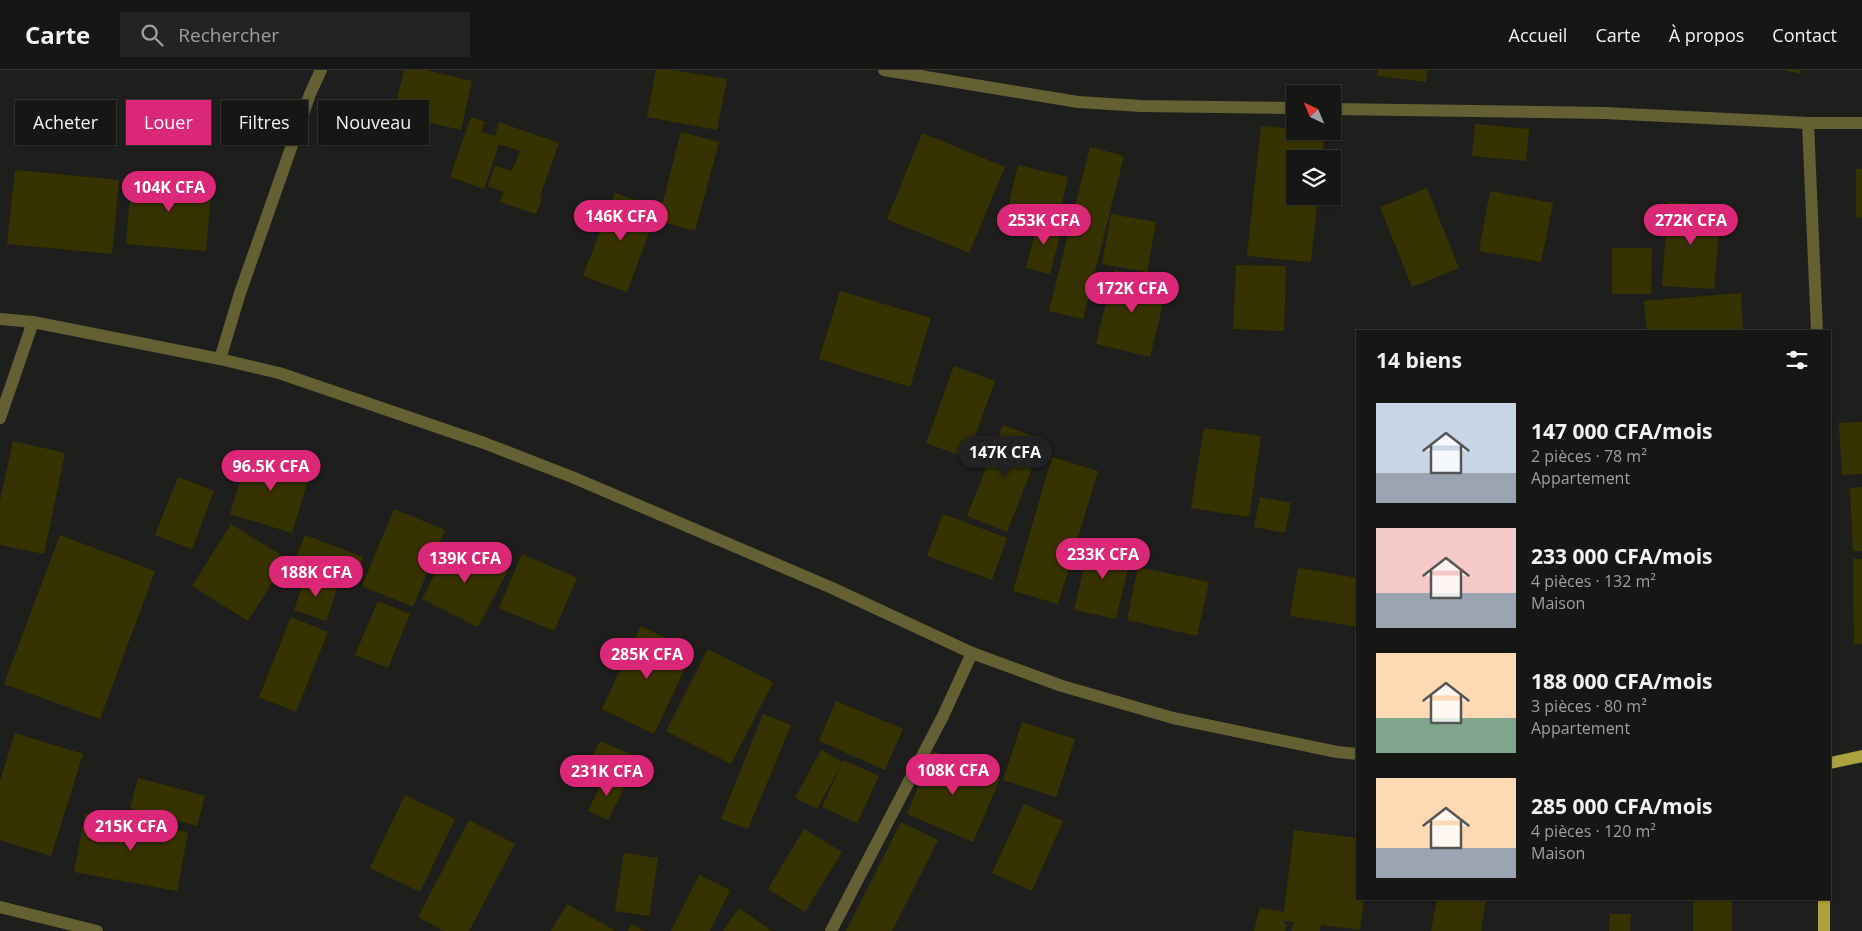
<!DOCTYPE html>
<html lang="fr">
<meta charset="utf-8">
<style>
:root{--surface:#161615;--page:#232322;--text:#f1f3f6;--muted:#9e9fa0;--line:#353534;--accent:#db2777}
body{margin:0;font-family:"Open Sans",sans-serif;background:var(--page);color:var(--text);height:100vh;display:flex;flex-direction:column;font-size:19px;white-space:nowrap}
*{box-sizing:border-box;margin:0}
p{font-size:16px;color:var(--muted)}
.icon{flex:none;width:28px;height:28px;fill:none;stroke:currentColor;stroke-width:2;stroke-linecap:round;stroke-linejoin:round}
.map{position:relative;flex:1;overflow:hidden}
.sheet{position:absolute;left:1356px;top:260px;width:475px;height:570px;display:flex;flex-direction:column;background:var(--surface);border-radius:0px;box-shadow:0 1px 4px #0004,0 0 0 1px var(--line)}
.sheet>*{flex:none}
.guide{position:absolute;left:15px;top:30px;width:475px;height:45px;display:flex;gap:10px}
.needle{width:32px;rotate:316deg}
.controls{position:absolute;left:1286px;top:15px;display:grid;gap:10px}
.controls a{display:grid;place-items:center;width:55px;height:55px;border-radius:0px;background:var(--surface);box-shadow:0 1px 4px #0004,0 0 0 1px var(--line);font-size:25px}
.price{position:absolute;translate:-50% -42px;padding:0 11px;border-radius:18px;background:var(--accent);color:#fff;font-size:16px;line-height:32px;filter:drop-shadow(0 1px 2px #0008)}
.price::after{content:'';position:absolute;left:50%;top:30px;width:15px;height:11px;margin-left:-8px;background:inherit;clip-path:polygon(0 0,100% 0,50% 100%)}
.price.current{background:#222;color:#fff}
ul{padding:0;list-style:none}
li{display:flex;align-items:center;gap:15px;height:125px;padding:0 20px}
li span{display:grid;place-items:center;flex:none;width:140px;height:100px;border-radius:0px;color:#555}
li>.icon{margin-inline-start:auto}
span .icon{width:60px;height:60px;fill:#fffc;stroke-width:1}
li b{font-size:21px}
h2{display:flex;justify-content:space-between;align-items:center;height:60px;padding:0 20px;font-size:21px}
.pill{padding:0 18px;border-radius:0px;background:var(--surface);box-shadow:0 1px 4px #0004,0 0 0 1px var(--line);font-size:18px;line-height:45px}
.pill.current{background:var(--accent);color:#fff}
header{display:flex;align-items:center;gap:30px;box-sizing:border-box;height:70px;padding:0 25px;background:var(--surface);border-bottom:1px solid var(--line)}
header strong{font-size:24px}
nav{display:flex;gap:28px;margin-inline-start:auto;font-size:18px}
.search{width:350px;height:45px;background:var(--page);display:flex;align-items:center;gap:12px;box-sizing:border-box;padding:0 18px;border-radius:0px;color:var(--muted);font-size:19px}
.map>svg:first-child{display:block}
</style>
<header>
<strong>Carte</strong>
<div class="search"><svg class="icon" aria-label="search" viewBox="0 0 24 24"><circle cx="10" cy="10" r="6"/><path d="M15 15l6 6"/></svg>Rechercher</div>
<nav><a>Accueil</a><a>Carte</a><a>À propos</a><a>Contact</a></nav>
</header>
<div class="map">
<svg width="1862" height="861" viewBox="0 0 1862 861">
<rect width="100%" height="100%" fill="#1e1e1c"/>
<g fill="#373301">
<path d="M404 0H426L472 11 461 60 393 44Z"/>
<path d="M656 0H673L727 9 717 60 647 47Z"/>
<path d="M1378 0H1427L1426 12 1377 6Z"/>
<path d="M1784 0H1801L1800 4Z"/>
<path d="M471 47 485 52 481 62 495 66 499 52 559 73 540 126 542 128 536 144 500 132 504 122 488 116 495 96 512 101 520 81 499 74 484 119 450 107Z"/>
<path d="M1475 54 1529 59 1526 91 1472 86Z"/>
<path d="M1261 56 1295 59V61L1325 62 1322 89H1295V126H1318L1311 192 1247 186Z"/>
<path d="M681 62 719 72 695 161 658 151Z"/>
<path d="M922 63 1005 97 969 183 887 149Z"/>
<path d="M1090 77 1124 86 1083 249 1049 241Z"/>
<path d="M1018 95 1068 107 1059 146 1009 134Z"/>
<path d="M1856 99H1862V147L1856 148Z"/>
<path d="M15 100 119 110 112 184 7 174Z"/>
<path d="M132 105 212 112 206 181 126 174Z"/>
<path d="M1427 118 1459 198 1412 217 1380 137Z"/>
<path d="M1490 121 1553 133 1541 192 1479 181Z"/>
<path d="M615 123 658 138 627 222 583 206Z"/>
<path d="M1668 132 1721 136 1714 219 1662 216Z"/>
<path d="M1111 144 1156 152 1147 202 1102 194Z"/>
<path d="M1039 147 1063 153 1050 204 1026 198Z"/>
<path d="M1612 178H1652L1651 224H1612Z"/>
<path d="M1236 195 1286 196 1284 261 1233 259Z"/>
<path d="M1114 200 1168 213 1150 287 1096 274Z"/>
<path d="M840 221 931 248 910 317 819 289Z"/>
<path d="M1741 223 1743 261H1647L1644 231Z"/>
<path d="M954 296 995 311 967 388 926 373Z"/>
<path d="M1862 352V404L1842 405 1839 353Z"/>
<path d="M1003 355 1043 370 1007 462 967 446Z"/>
<path d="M1204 358 1261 366 1249 447 1191 438Z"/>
<path d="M13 371 65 383 44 484 0 475V431Z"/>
<path d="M249 381 311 400 292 463 230 444Z"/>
<path d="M1052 387 1098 401 1058 534 1013 521Z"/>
<path d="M178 407 214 421 192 479 155 465Z"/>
<path d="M1862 417V481H1853L1850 418Z"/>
<path d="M1260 427 1291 433 1285 463 1254 457Z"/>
<path d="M394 439 445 460 413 537 362 516Z"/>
<path d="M943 444 1007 468 992 510 927 486Z"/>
<path d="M231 454 287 489 248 551 192 516Z"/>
<path d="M60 465 155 501 100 649 4 614Z"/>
<path d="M305 465 363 487 353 513 295 490Z"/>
<path d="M1090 471 1132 481 1116 549 1074 540Z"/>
<path d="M451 472 508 500 478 557 422 529Z"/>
<path d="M522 484 577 508 554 561 499 538Z"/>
<path d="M1853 489H1862V574L1854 575Z"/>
<path d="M1138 497 1209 512 1197 566 1127 550Z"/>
<path d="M1298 498 1358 508V557L1290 546Z"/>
<path d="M306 505 338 516 326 551 294 540Z"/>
<path d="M378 531 410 544 388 598 355 585Z"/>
<path d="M291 547 328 562 296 642 259 627Z"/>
<path d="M641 556 693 581 654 664 602 639Z"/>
<path d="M708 579 773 612 731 694 666 661Z"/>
<path d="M836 631 903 659 885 700 819 671Z"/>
<path d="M763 644 791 655 748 759 721 749Z"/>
<path d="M1022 652 1075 669 1056 727 1003 710Z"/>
<path d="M15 663 83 684 51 786 0 770V711Z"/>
<path d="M600 671 642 689 633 708 591 689Z"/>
<path d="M821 680 843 692V690L879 706 857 753 822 737 842 693 817 739 795 728Z"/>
<path d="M933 681 1000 709 973 772 907 744Z"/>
<path d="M606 704 626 715 608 750 588 741Z"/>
<path d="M138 708 205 726 197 756 130 738Z"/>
<path d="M405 725 455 749 420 822 370 798Z"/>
<path d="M1024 734 1063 751 1032 821 992 803Z"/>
<path d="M85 744 188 762 177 821 74 802Z"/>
<path d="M469 750 515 774 469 861H445L418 847Z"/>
<path d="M901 752 938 770 892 861H846Z"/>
<path d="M804 759 842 782 805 842 768 819Z"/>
<path d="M1294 760 1358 768V829H1364L1360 860 1321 855 1320 861H1291L1294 852 1282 851 1287 855 1285 861H1254L1260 838 1284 842Z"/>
<path d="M624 783 658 788 649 846 615 841Z"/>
<path d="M699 805 730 820 710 861H671Z"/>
<path d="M1437 829H1486L1481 861H1431Z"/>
<rect x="1693" y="829" width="39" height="32"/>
<path d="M567 834 616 861H551Z"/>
<path d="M739 838 772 861H723Z"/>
<path d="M1610 844H1631L1630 861H1609Z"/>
<path d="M632 854 645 861H628Z"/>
</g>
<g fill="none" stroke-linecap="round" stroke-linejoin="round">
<g stroke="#646034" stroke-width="12">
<path d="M884 0 1078 32 1141 36 1295 38"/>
<path d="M1332 39 1604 43 1808 53H1862"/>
<path d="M1808 53 1817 261"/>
<path d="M220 289 240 223 310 24 321 0"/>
<path d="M0 348 33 252"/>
<path d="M0 837 97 861"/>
<path d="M831 861 943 646 972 583"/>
</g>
<path stroke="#646034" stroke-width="12" d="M0 249 33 252 220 289 279 303 484 373 572 407 832 518 972 583 1062 616 1173 648 1337 682 1358 684"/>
<g stroke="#aba33f" stroke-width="12">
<path d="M1830 693 1862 686"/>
<path d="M1824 861V829"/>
</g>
</g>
</svg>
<div class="controls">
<a><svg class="needle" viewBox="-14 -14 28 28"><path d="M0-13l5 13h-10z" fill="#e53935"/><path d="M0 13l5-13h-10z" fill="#9e9fa0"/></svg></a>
<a><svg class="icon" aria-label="layers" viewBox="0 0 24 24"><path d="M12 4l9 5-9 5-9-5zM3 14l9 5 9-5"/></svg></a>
</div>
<b class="price" style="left:169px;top:143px">104K CFA</b>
<b class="price" style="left:621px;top:172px">146K CFA</b>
<b class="price" style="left:1044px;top:176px">253K CFA</b>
<b class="price" style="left:1691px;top:176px">272K CFA</b>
<b class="price" style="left:1132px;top:244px">172K CFA</b>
<b class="price current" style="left:1005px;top:408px">147K CFA</b>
<b class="price" style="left:271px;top:422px">96.5K CFA</b>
<b class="price" style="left:1103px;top:510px">233K CFA</b>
<b class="price" style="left:465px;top:514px">139K CFA</b>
<b class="price" style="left:316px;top:528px">188K CFA</b>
<b class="price" style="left:647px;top:610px">285K CFA</b>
<b class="price" style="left:953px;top:726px">108K CFA</b>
<b class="price" style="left:607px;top:727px">231K CFA</b>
<b class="price" style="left:131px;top:782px">215K CFA</b>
<div class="guide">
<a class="pill">Acheter</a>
<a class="pill current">Louer</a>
<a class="pill">Filtres</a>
<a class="pill">Nouveau</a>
</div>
<section class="sheet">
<h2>14 biens<svg class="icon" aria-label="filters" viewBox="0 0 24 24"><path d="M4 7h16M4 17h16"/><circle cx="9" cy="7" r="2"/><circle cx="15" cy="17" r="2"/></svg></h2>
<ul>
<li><span style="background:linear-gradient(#c9d6e8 70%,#9aa5b1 0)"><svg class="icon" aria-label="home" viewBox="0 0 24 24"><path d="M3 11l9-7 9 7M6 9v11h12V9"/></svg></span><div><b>147 000 CFA/mois</b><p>2 pièces · 78 m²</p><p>Appartement</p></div></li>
<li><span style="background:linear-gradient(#f6c9c9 65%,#9aa5b1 0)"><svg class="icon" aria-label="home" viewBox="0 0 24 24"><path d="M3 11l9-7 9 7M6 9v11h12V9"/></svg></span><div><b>233 000 CFA/mois</b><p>4 pièces · 132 m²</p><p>Maison</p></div></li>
<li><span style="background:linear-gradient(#ffd9b3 65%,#7fa58c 0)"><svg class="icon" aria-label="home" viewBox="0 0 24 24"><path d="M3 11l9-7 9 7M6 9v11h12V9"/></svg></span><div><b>188 000 CFA/mois</b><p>3 pièces · 80 m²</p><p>Appartement</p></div></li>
<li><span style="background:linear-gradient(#ffd9b3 70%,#9aa5b1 0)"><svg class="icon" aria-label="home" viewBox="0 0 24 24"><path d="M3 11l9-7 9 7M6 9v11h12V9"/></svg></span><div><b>285 000 CFA/mois</b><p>4 pièces · 120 m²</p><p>Maison</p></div></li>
</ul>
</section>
</div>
